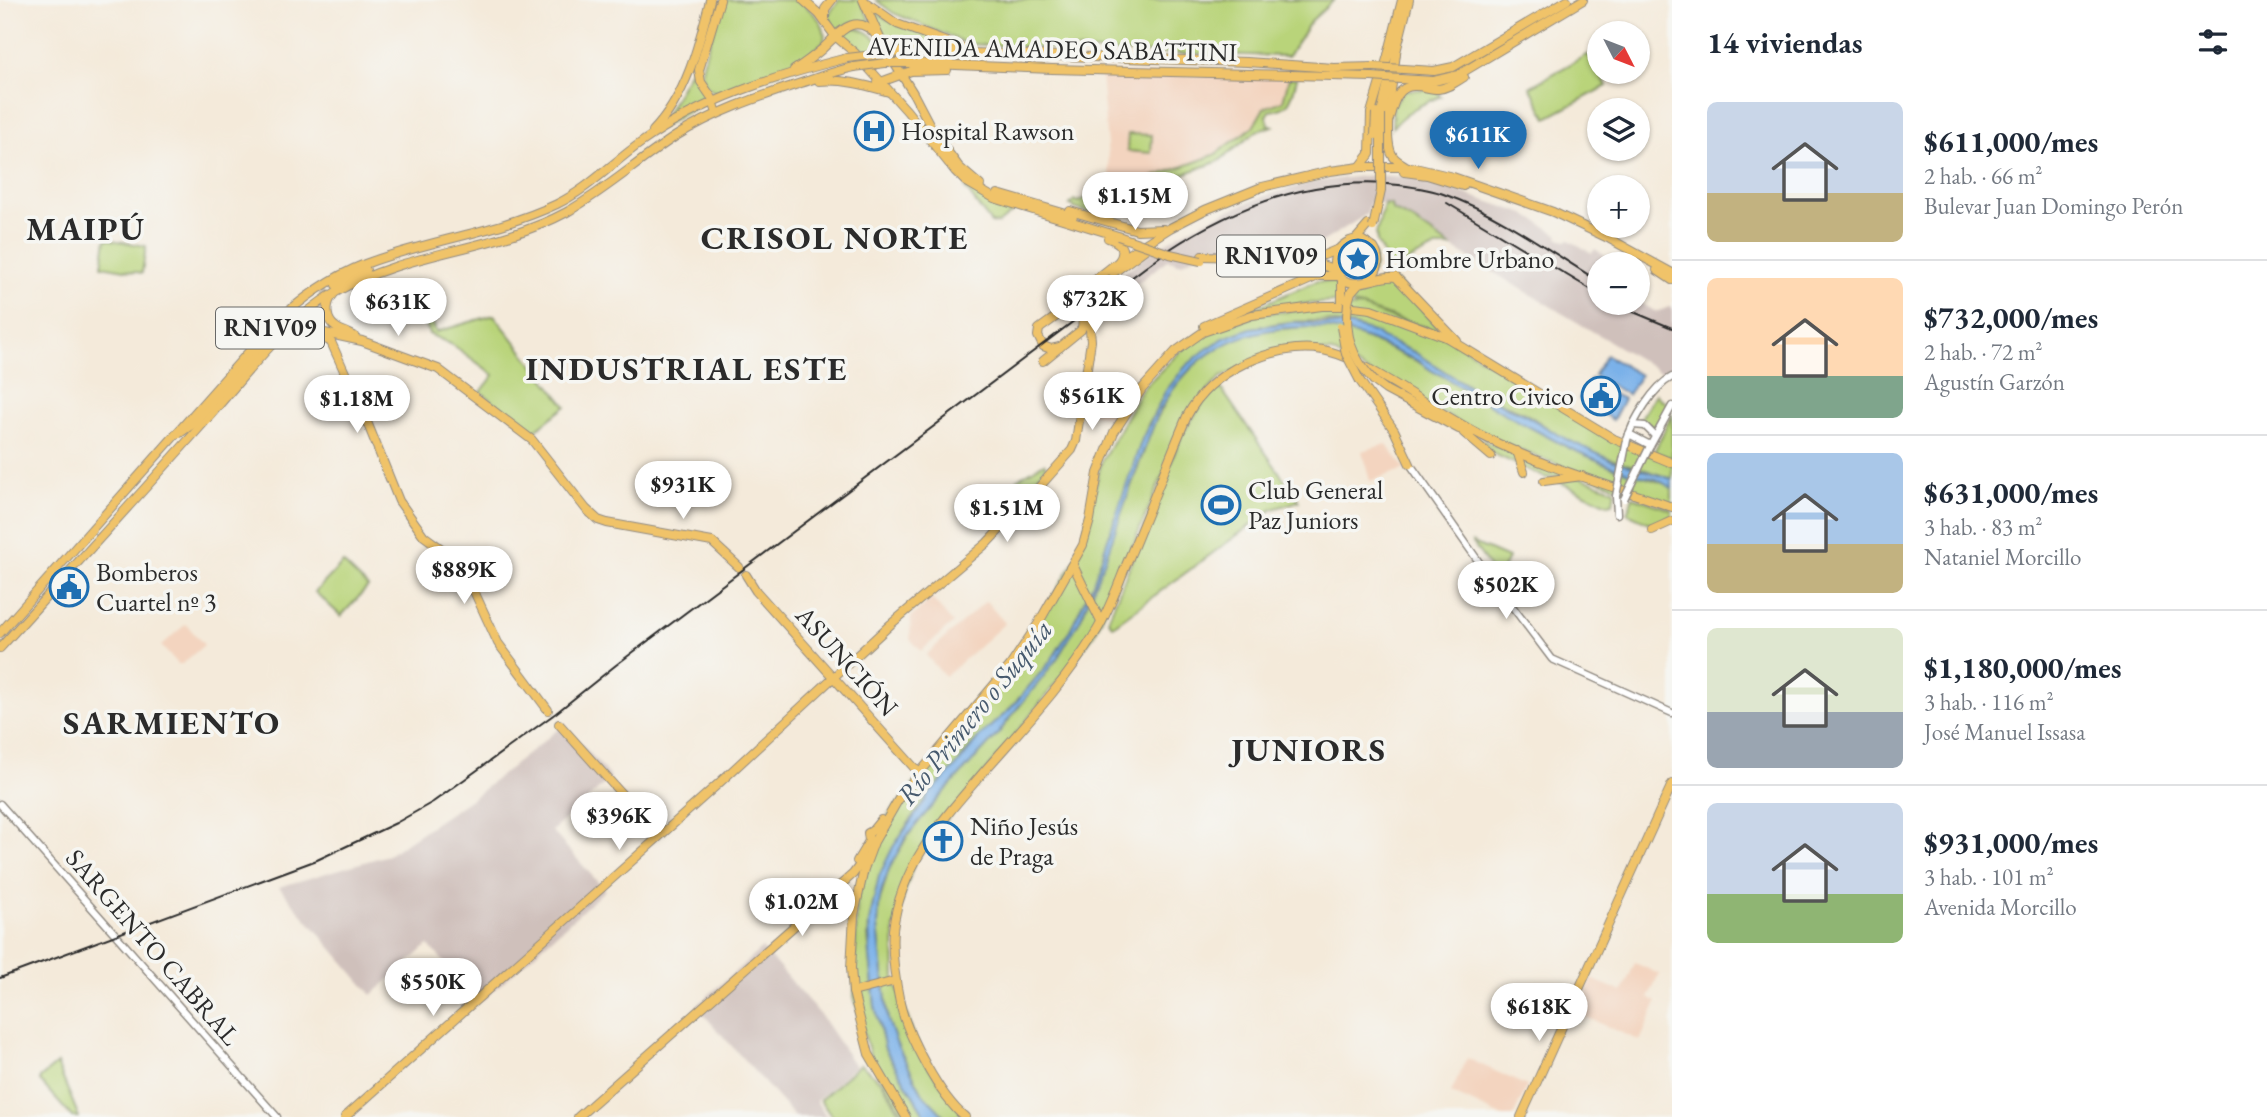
<!DOCTYPE html>
<html lang="es">
<meta charset="utf-8">
<style>
:root{--surface:#fff;--page:#f6f6f7;--text:#1f2937;--muted:#747a83;--line:#e0e1e3;--accent:#1f6fb2}
body{margin:0;font-family:"EB Garamond",serif;background:var(--page);color:var(--text);height:100vh;display:flex;flex-direction:column;font-size:26px;white-space:nowrap}
*{box-sizing:border-box;margin:0}
p{font-size:23px;color:var(--muted)}
.icon{flex:none;width:38px;height:38px;fill:none;stroke:currentColor;stroke-width:2;stroke-linecap:round;stroke-linejoin:round}
.map{position:relative;flex:1;overflow:hidden}
.sheet{display:flex;flex-direction:column;background:var(--surface);width:595px}
.sheet>*{flex:none}
.needle{width:46px;rotate:132deg}
.buttons{position:absolute;left:1587px;top:21px;display:grid;gap:14px}
.buttons a{display:grid;place-items:center;width:63px;height:63px;border-radius:50%;background:var(--surface);box-shadow:0 2px 5px #0004;font-size:35px}
.price{position:absolute;translate:-50% -60px;padding:0 16px;border-radius:24px;background:#fff;color:#222;font-size:23px;line-height:46px;filter:drop-shadow(0 2px 4px #0008)}
.price::after{content:'';position:absolute;left:50%;top:42px;width:21px;height:16px;margin-left:-10px;background:inherit;clip-path:polygon(0 0,100% 0,50% 100%)}
.price.active{background:var(--accent);color:#fff}
ul{padding:0;list-style:none}
li{display:flex;align-items:center;gap:21px;height:175px;padding:0 35px}
li+li{border-top:2px solid var(--line)}
li span{display:grid;place-items:center;flex:none;width:196px;height:140px;border-radius:10px;color:#555}
li>.icon{margin-inline-start:auto}
span .icon{width:84px;height:84px;fill:#fffc;stroke-width:1}
li b{font-size:30px}
h2{display:flex;justify-content:space-between;align-items:center;height:84px;padding:0 35px;font-size:30px}
main{display:flex;flex:1;min-height:0}
.map>svg:first-child{display:block}
</style>
<main>
<div class="map">
<svg width="1672" height="1117" viewBox="0 0 1672 1117">
<rect width="100%" height="100%" fill="#f6f6f2"/>
<filter id="ink" filterUnits="userSpaceOnUse"><feTurbulence type="fractalNoise" baseFrequency=".0143" numOctaves="2"/><feDisplacementMap in="SourceGraphic" scale="14" xChannelSelector="R" yChannelSelector="G"/><feConvolveMatrix kernelMatrix="1 2 1 2 8 2 1 2 1" color-interpolation-filters="sRGB"/></filter>
<filter id="wash" filterUnits="userSpaceOnUse"><feTurbulence type="fractalNoise" baseFrequency=".00686" numOctaves="4" result="noise"/><feDisplacementMap in="SourceGraphic" scale="28" xChannelSelector="R" yChannelSelector="G"/><feGaussianBlur stdDeviation="1.57" result="paint"/><feColorMatrix in="noise" values="0 0 0 0 0 0 0 0 0 0 0 0 0 0 0 0 0 1.4 0 .05"/><feComposite in="paint" operator="in"/></filter>
<g filter="url(#wash)">
<rect width="100%" height="100%" fill="#f4eada"/>
<g fill="#f3d4bf">
<path d="M1101 73 1289 78 1283 101 1264 108 1253 127 1214 155 1111 193Z"/>
<path d="M1129 382 1141 384 1118 418 1086 413 1092 387 1127 391Z"/>
<path d="M1386 444 1405 469 1370 481 1362 451Z"/>
<path d="M932 599 953 623 921 651 910 639 911 617Z"/>
<path d="M986 601 1005 623 945 677 926 655Z"/>
<path d="M186 624 204 645 182 664H178L161 646Z"/>
<path d="M1635 963 1659 974 1648 998 1657 1002 1640 1041 1577 1013 1592 979 1622 992Z"/>
<path d="M1467 1058 1527 1086 1513 1117H1503L1451 1093Z"/>
</g>
<g fill="#cfc0bb">
<path d="M1373 175 1407 177 1436 184 1525 214 1559 235 1558 237 1565 241 1569 240 1592 253 1595 249 1604 255 1602 259 1611 264H1600V303L1638 301 1656 312 1672 306V372L1664 374 1451 247 1411 219 1391 210 1390 205 1370 202 1367 214 1308 251H1240L1239 249H1219L1218 246 1216 245 1182 263H1176L1174 261 1167 260 1124 294 1104 315 1101 312 1092 319 1085 307 1086 301 1148 254 1181 233 1217 215 1259 198 1312 182Z"/>
<path d="M565 724 611 778 552 831 605 890 482 1001 428 945 372 995 279 887 388 855 475 796Z"/>
<path d="M762 948 819 1013 855 1066 816 1101 827 1117H795L696 1006Z"/>
</g>
<g fill="#b9d47a" stroke="#728052" stroke-width="2">
<path d="M724 0H798C811 11 828 22 824 41L797 66 723 93C710 93 702 84 702 71 702 61 720 11 724 0Z"/>
<path d="M839 0H860L872 25C856 21 850 21 836 31L832 27 829 14Z"/>
<path d="M876 0H1334L1311 21 1288 56 1111 52 968 44 893 13Z"/>
<path d="M872 8 886 19 967 51 890 48 883 37Z"/>
<path d="M852 27C867 29 876 37 884 49L861 52 839 35Z"/>
<path d="M1588 54 1607 86 1547 118 1530 87Z"/>
<path d="M695 61C703 79 692 80 710 99L658 129Z"/>
<path d="M1289 78H1297C1291 98 1293 108 1270 111L1267 116 1268 124 1273 126 1257 131 1219 161 1107 202 1101 206 1097 215 1074 208V206L1070 205 1074 200 1077 202 1094 195 1097 198 1214 155 1253 127 1264 108 1283 101Z"/>
<path d="M1435 89 1441 96C1422 104 1404 112 1392 128L1393 106 1404 90Z"/>
<path d="M1128 134 1152 135 1151 153 1127 151Z"/>
<path d="M966 187 1013 210V212L998 224 991 223 965 188Z"/>
<path d="M1384 204 1391 205 1392 210 1411 219 1451 247H1436L1398 266 1387 262 1377 242 1376 235Z"/>
<path d="M106 239 146 246 142 273 102 266Z"/>
<circle cx="1356" cy="262" r="19"/>
<path d="M1390 280 1395 281 1444 333 1351 304 1357 291 1378 281Z"/>
<path d="M1317 281 1334 282 1338 291 1337 302 1298 304 1238 315Z"/>
<path d="M1362 307 1446 337 1614 439 1672 463V479C1636 465 1596 458 1563 438 1548 429 1534 417 1518 410 1502 404 1485 397 1470 387 1441 369 1414 354 1383 339 1374 334 1365 329 1354 326 1309 315 1244 322 1206 350 1191 361 1156 407 1148 425L1093 583 1069 632 1050 662 1010 709 982 734 963 755 958 764 931 792 903 831 879 876 869 923 868 936 875 1006 885 1049 926 1117H906L872 1062 854 997 857 898 888 815 1010 666 1079 553 1102 460 1142 389 1197 335 1264 313Z"/>
<path d="M429 310 436 332 494 315 566 406 533 432 481 392 494 375 453 345 429 334 422 312Z"/>
<path d="M1318 326C1351 330 1379 344 1408 358 1420 360 1429 371 1441 375L1505 414 1569 448 1613 467 1666 484 1672 488V507L1487 438 1332 352 1284 350 1221 377 1191 409 1095 634 915 860 894 928 895 981 921 1056 965 1117H945L923 1094 897 1045 888 1020 878 926 879 904 889 869 907 837 926 812 997 735 1058 657 1080 620 1093 590 1154 424 1172 390 1191 368 1206 355 1237 338 1258 331Z"/>
<path d="M1220 387 1299 501 1273 509 1113 626 1108 620 1182 435 1204 401Z"/>
<path d="M1656 394 1661 400 1670 403 1655 431 1648 424 1638 423Z"/>
<path d="M1672 414V458L1654 452Z"/>
<path d="M1478 439 1568 474 1546 478 1492 453Z"/>
<path d="M1044 463 1046 466 1026 491H1023L1017 482V479Z"/>
<path d="M1579 477 1615 490 1613 503 1608 504 1559 482Z"/>
<path d="M1633 497 1672 510V516L1654 525 1627 513Z"/>
<path d="M1473 543 1508 558 1498 580Z"/>
<path d="M343 563 368 587 341 616 315 592Z"/>
<path d="M57 1064 79 1117H72L40 1081V1078Z"/>
<path d="M860 1064 882 1082 903 1117H832L820 1100Z"/>
</g>
<g fill="#7ab1e9" stroke="#526e8a" stroke-width="2">
<path d="M1293 322 1353 326 1376 333 1382 338 1414 352 1469 387 1508 408 1522 413 1566 439 1611 460 1672 479V488L1656 479 1628 473 1569 448 1505 414 1441 375C1430 372 1424 363 1414 359 1400 354 1385 346 1370 340 1339 328 1319 326 1287 328 1227 333 1187 360 1159 412L1139 462 1105 560 1080 620 1058 657 1040 681 1014 712 997 735 937 800 906 837 889 869 882 889 879 904 878 926 888 1020 897 1045 923 1094 945 1117H926L885 1049 875 1006 870 957 869 923 879 876 893 847 931 792 958 764 982 734 1010 709 1050 662 1069 632 1093 583 1142 439 1165 392 1185 367 1204 351 1224 338 1251 328Z"/>
<path d="M1606 355 1640 375 1628 395 1594 375Z"/>
<path d="M1591 379 1599 383 1589 400 1604 409 1613 394 1624 399 1613 420 1579 399Z"/>
</g>
</g>
<g filter="url(#ink)">
<g fill="none" stroke-linecap="round" stroke-linejoin="round">
<g stroke="#ccc4b7" stroke-width="8" stroke-dasharray="8 4" stroke-linecap="butt">
<path d="M323 308 327 293 336 285"/>
<path d="M265 341 287 328"/>
</g>
<defs>
<g id="minor">
<path d="M1633 425 1645 426 1655 436"/>
<path d="M1629 434 1650 445"/>
<path d="M1627 440C1633 420 1654 386 1672 377"/>
<path d="M1649 448 1672 406"/>
<path d="M1410 464 1481 565 1552 659 1672 713"/>
<path d="M1616 496 1617 514"/>
<path d="M0 804 277 1117"/>
</g>
<g id="major">
<path d="M803 0 819 14 835 36 855 53 907 111 955 171 965 181 994 198 1118 236"/>
<path d="M863 0 883 45 913 93 934 133 959 167 980 185"/>
<path d="M867 3 897 24 969 50"/>
<path d="M825 19V9L832 0"/>
<path d="M909 51 1247 62 1334 68 1374 67"/>
<path d="M1396 53C1394 75 1381 139 1393 156 1396 161 1402 163 1406 166"/>
<path d="M1388 56 1402 0"/>
<path d="M1395 56 1409 0"/>
<path d="M909 63 1052 69 1372 77"/>
<path d="M1403 69 1434 71 1453 67 1567 0"/>
<path d="M794 70C803 64 813 57 821 50 839 34 854 10 876 35"/>
<path d="M1400 79 1434 81 1458 75 1583 0"/>
<path d="M819 81C844 79 865 85 889 92"/>
<path d="M878 83 911 71 947 70"/>
<path d="M717 113 712 98 701 82 699 70 720 0"/>
<path d="M1381 114 1389 79"/>
<path d="M1389 119C1393 105 1397 85 1415 86 1423 86 1430 89 1438 89 1448 88 1456 82 1464 77"/>
<path d="M653 131C686 97 699 45 710 0"/>
<path d="M1360 167 1370 154 1371 113 1389 52"/>
<path d="M1404 172 1427 175 1463 186"/>
<path d="M998 194 1073 216"/>
<path d="M1070 211 1137 230 1163 229"/>
<path d="M1108 238C1120 242 1127 249 1119 261"/>
<path d="M1356 239 1368 225"/>
<path d="M1202 256 1242 257 1324 255 1336 250"/>
<path d="M1246 262C1274 262 1311 256 1336 271"/>
<path d="M1657 270 1672 280"/>
<path d="M1113 273 1151 245"/>
<path d="M1342 279V303"/>
<path d="M1369 279C1379 270 1381 260 1374 248L1360 239C1340 239 1324 262 1341 278 1357 291 1378 274 1396 277L1457 341"/>
<path d="M336 285 366 270"/>
<path d="M333 295C325 304 325 321 337 328 342 331 348 333 354 336"/>
<path d="M1348 303 1351 292 1359 283"/>
<path d="M1204 326 1318 276H1340"/>
<path d="M297 327 362 341 438 369 532 440 586 509 598 520 607 523 712 542 739 567"/>
<path d="M277 340C293 333 316 332 331 342L365 417 399 501 424 536 461 563 498 643 548 710"/>
<path d="M1060 347 1051 349 1043 346 1038 336 1039 329 1068 308 1081 291 1127 255 1170 228 1205 210 1262 187 1330 171 1360 167H1411L1453 177 1553 212 1610 239 1672 273"/>
<path d="M1043 361 1081 330C1087 318 1076 307 1083 296"/>
<path d="M1360 381 1394 430 1410 464"/>
<path d="M1374 381 1386 390 1459 429 1471 433"/>
<path d="M180 433 193 424 263 343"/>
<path d="M1464 433 1491 456"/>
<path d="M1517 451 1524 472"/>
<path d="M1544 481 1582 476"/>
<path d="M1652 530 1672 521"/>
<path d="M1073 565 1101 622"/>
<path d="M746 575 756 591 919 773"/>
<path d="M0 633 269 329C297 302 329 278 365 264 428 240 496 233 557 204 590 188 613 162 642 142 703 99 776 76 847 58"/>
<path d="M0 648C67 574 134 501 200 427 243 379 280 325 336 292 407 251 495 251 567 212 606 190 639 160 676 136 714 112 756 98 798 84 817 78 835 71 854 67"/>
<path d="M559 724 659 836"/>
<path d="M857 861 869 841 868 833 872 831 881 820"/>
<path d="M853 992 895 981"/>
<path d="M345 1117 718 784 891 624 987 543 1026 502 1072 450 1076 441 1091 341 1090 329 1083 317"/>
<path d="M578 1117 853 874 864 859"/>
<path d="M906 1117 869 1054 853 992 851 968 854 915 864 869 874 842 901 795 1010 666 1038 624 1083 545 1090 520 1098 473 1114 432 1142 389 1176 351 1203 332 1252 315 1322 306H1345L1371 309 1446 337 1614 439 1672 463"/>
<path d="M965 1117C940 1097 907 1035 900 1003 895 979 891 955 893 930 900 867 941 821 981 775 1020 730 1062 687 1094 635 1109 612 1118 584 1129 558 1149 511 1167 463 1187 416 1200 391 1220 375 1245 363 1270 352 1296 345 1323 350 1348 355 1369 369 1390 381 1422 400 1454 422 1487 438 1545 468 1610 485 1672 507"/>
<path d="M1521 1117 1672 784"/>
</g>
</defs>
<use href="#minor" stroke="#908a82" stroke-width="9"/>
<use href="#major" stroke="#908a82" stroke-width="10"/>
<use href="#minor" stroke="#fff" stroke-width="6"/>
<use href="#major" stroke="#f0c369" stroke-width="8"/>
<g stroke="#2b2b2b" stroke-width="2">
<path d="M1447 203 1600 295"/>
<path d="M1612 303 1672 328"/>
<path d="M0 978 317 860 396 823 433 802 465 779 556 713 616 665 1167 251C1236 205 1315 176 1399 185 1415 187 1431 189 1446 195 1500 214 1551 252 1600 282"/>
</g>
<defs>
<g id="minor-bridge">
<path d="M1616 496 1627 440"/>
<path d="M1624 499 1649 448"/>
</g>
<g id="major-bridge">
<path d="M847 58 909 51"/>
<path d="M854 67 885 63H909"/>
<path d="M1374 67 1403 69"/>
<path d="M1372 77 1400 79"/>
<path d="M1375 135 1376 113"/>
<path d="M1373 227 1381 191V114"/>
<path d="M1118 236 1170 254 1201 261"/>
<path d="M1348 303C1344 335 1352 358 1374 381"/>
<path d="M1341 327 1346 354 1360 381"/>
</g>
</defs>
<use href="#minor-bridge" stroke="#908a82" stroke-width="9" stroke-linecap="butt"/>
<use href="#major-bridge" stroke="#908a82" stroke-width="10" stroke-linecap="butt"/>
<use href="#minor-bridge" stroke="#fff" stroke-width="6"/>
<use href="#major-bridge" stroke="#f0c369" stroke-width="8"/>
</g>
</g>
<defs>
<symbol id="hospital-ring" viewBox="-11 -11 22 22"><circle r="9.5" fill="#f6f6f2" stroke="#1f6fb2" stroke-width="1.5"/><path d="M-5-5h3v3.5h4V-5h3V5h-3V1.5h-4V5h-3Z" fill="#1f6fb2"/></symbol>
<symbol id="sight-ring" viewBox="-11 -11 22 22"><circle r="9.5" fill="#f6f6f2" stroke="#1f6fb2" stroke-width="1.5"/><path d="M0-6L1.8-2.2L6-1.7L2.9 1.2L3.7 5.4L0 3.3L-3.7 5.4L-2.9 1.2L-6-1.7L-1.8-2.2Z" fill="#1f6fb2"/></symbol>
<symbol id="civic-ring" viewBox="-11 -11 22 22"><circle r="9.5" fill="#f6f6f2" stroke="#1f6fb2" stroke-width="1.5"/><path d="M-.6-6.5H3V-4.5H.6V-3L4-1V1h2V6H-6V1h2V-1L-.6-3ZM-1.2 2.5V6h2.4V2.5Z" fill="#1f6fb2"/></symbol>
<symbol id="stadium-ring" viewBox="-11 -11 22 22"><circle r="9.5" fill="#f6f6f2" stroke="#1f6fb2" stroke-width="1.5"/><path d="M0-5a6.5 5 0 1 0 0 10a6.5 5 0 1 0 0-10ZM-3.5-1.8h7v3.6h-7Z" fill="#1f6fb2"/></symbol>
<symbol id="church-ring" viewBox="-11 -11 22 22"><circle r="9.5" fill="#f6f6f2" stroke="#1f6fb2" stroke-width="1.5"/><path d="M-1.2-6h2.4v3.5h3.3v2.4h-3.3V6h-2.4V-.1h-3.3v-2.4h3.3Z" fill="#1f6fb2"/></symbol>
</defs>
<g fill-rule="evenodd">
<use href="#hospital-ring" x="852" y="109" width="44" height="44"/>
<use href="#sight-ring" x="1336" y="237" width="44" height="44"/>
<use href="#civic-ring" x="1579" y="374" width="44" height="44"/>
<use href="#stadium-ring" x="1199" y="483" width="44" height="44"/>
<use href="#civic-ring" x="47" y="565" width="44" height="44"/>
<use href="#church-ring" x="921" y="819" width="44" height="44"/>
</g>
<g text-anchor="middle" stroke-width="7" stroke-linejoin="round" paint-order="stroke">
<g fill="#f6f6f2" stroke="#686867" stroke-width="2">
<rect x="1217" y="235.5" width="108" height="41" rx="5"/>
<rect x="216" y="307.5" width="108" height="41" rx="5"/>
</g>
<g font-size="24" font-weight="bold" fill="#2b2b2b">
<text x="1271" y="264">RN1V09</text>
<text x="270" y="336">RN1V09</text>
</g>
<g font-size="26" fill="#2b2b2b" stroke="#f6f6f2">
<text transform="translate(1052 49) rotate(1)" y="9">AVENIDA AMADEO SABATTINI</text>
<text transform="translate(847 661) rotate(48)" y="9">ASUNCIÓN</text>
<text transform="translate(153 947) rotate(49)" y="9">SARGENTO CABRAL</text>
</g>
<g font-size="26" fill="#2b2b2b" stroke="#f6f6f2" text-anchor="start">
<text x="901" y="140">Hospital Rawson</text>
<text x="1385" y="268">Hombre Urbano</text>
<text x="1574" y="405" text-anchor="end">Centro Civico</text>
<text x="1248" y="499">Club General<tspan x="1248" dy="30">Paz Juniors</tspan></text>
<text x="96" y="581">Bomberos<tspan x="96" dy="30">Cuartel nº 3</tspan></text>
<text x="970" y="835">Niño Jesús<tspan x="970" dy="30">de Praga</tspan></text>
</g>
<g font-size="28" font-style="italic" fill="#475a6e" stroke="#f6f6f2">
<text transform="translate(974 712) rotate(-51)" y="10">Río Primero o Suquía</text>
</g>
<g font-size="33" font-weight="bold" letter-spacing="2" fill="#2b2b2b" stroke="#f6f6f2">
<text x="86" y="240">MAIPÚ</text>
<text x="835" y="249">CRISOL NORTE</text>
<text x="687" y="380">INDUSTRIAL ESTE</text>
<text x="172" y="734">SARMIENTO</text>
<text x="1309" y="761">JUNIORS</text>
</g>
</g>
</svg>
<div class="buttons">
<a><svg class="needle" viewBox="-14 -14 28 28"><path d="M0-13l5 13h-10z" fill="#e53935"/><path d="M0 13l5-13h-10z" fill="#747a83"/></svg></a>
<a><svg class="icon" aria-label="layers" viewBox="0 0 24 24"><path d="M12 4l9 5-9 5-9-5zM3 14l9 5 9-5"/></svg></a>
<a>+</a>
<a>−</a>
</div>
<b class="price active" style="left:1478px;top:171px">$611K</b>
<b class="price" style="left:1135px;top:232px">$1.15M</b>
<b class="price" style="left:1095px;top:335px">$732K</b>
<b class="price" style="left:398px;top:338px">$631K</b>
<b class="price" style="left:1092px;top:432px">$561K</b>
<b class="price" style="left:357px;top:435px">$1.18M</b>
<b class="price" style="left:683px;top:521px">$931K</b>
<b class="price" style="left:1007px;top:544px">$1.51M</b>
<b class="price" style="left:464px;top:606px">$889K</b>
<b class="price" style="left:1506px;top:621px">$502K</b>
<b class="price" style="left:619px;top:852px">$396K</b>
<b class="price" style="left:802px;top:938px">$1.02M</b>
<b class="price" style="left:433px;top:1018px">$550K</b>
<b class="price" style="left:1539px;top:1043px">$618K</b>
</div>
<section class="sheet">
<h2>14 viviendas<svg class="icon" aria-label="filters" viewBox="0 0 24 24"><path d="M4 7h16M4 17h16"/><circle cx="9" cy="7" r="2"/><circle cx="15" cy="17" r="2"/></svg></h2>
<ul>
<li><span style="background:linear-gradient(#c9d6e8 65%,#c2b280 0)"><svg class="icon" aria-label="home" viewBox="0 0 24 24"><path d="M3 11l9-7 9 7M6 9v11h12V9"/></svg></span><div><b>$611,000/mes</b><p>2 hab. · 66 m²</p><p>Bulevar Juan Domingo Perón</p></div></li>
<li><span style="background:linear-gradient(#ffd9b3 70%,#7fa58c 0)"><svg class="icon" aria-label="home" viewBox="0 0 24 24"><path d="M3 11l9-7 9 7M6 9v11h12V9"/></svg></span><div><b>$732,000/mes</b><p>2 hab. · 72 m²</p><p>Agustín Garzón</p></div></li>
<li><span style="background:linear-gradient(#a9c7e8 65%,#c2b280 0)"><svg class="icon" aria-label="home" viewBox="0 0 24 24"><path d="M3 11l9-7 9 7M6 9v11h12V9"/></svg></span><div><b>$631,000/mes</b><p>3 hab. · 83 m²</p><p>Nataniel Morcillo</p></div></li>
<li><span style="background:linear-gradient(#dfe7d0 60%,#9aa5b1 0)"><svg class="icon" aria-label="home" viewBox="0 0 24 24"><path d="M3 11l9-7 9 7M6 9v11h12V9"/></svg></span><div><b>$1,180,000/mes</b><p>3 hab. · 116 m²</p><p>José Manuel Issasa</p></div></li>
<li><span style="background:linear-gradient(#c9d6e8 65%,#8fb573 0)"><svg class="icon" aria-label="home" viewBox="0 0 24 24"><path d="M3 11l9-7 9 7M6 9v11h12V9"/></svg></span><div><b>$931,000/mes</b><p>3 hab. · 101 m²</p><p>Avenida Morcillo</p></div></li>
</ul>
</section>
</main>
